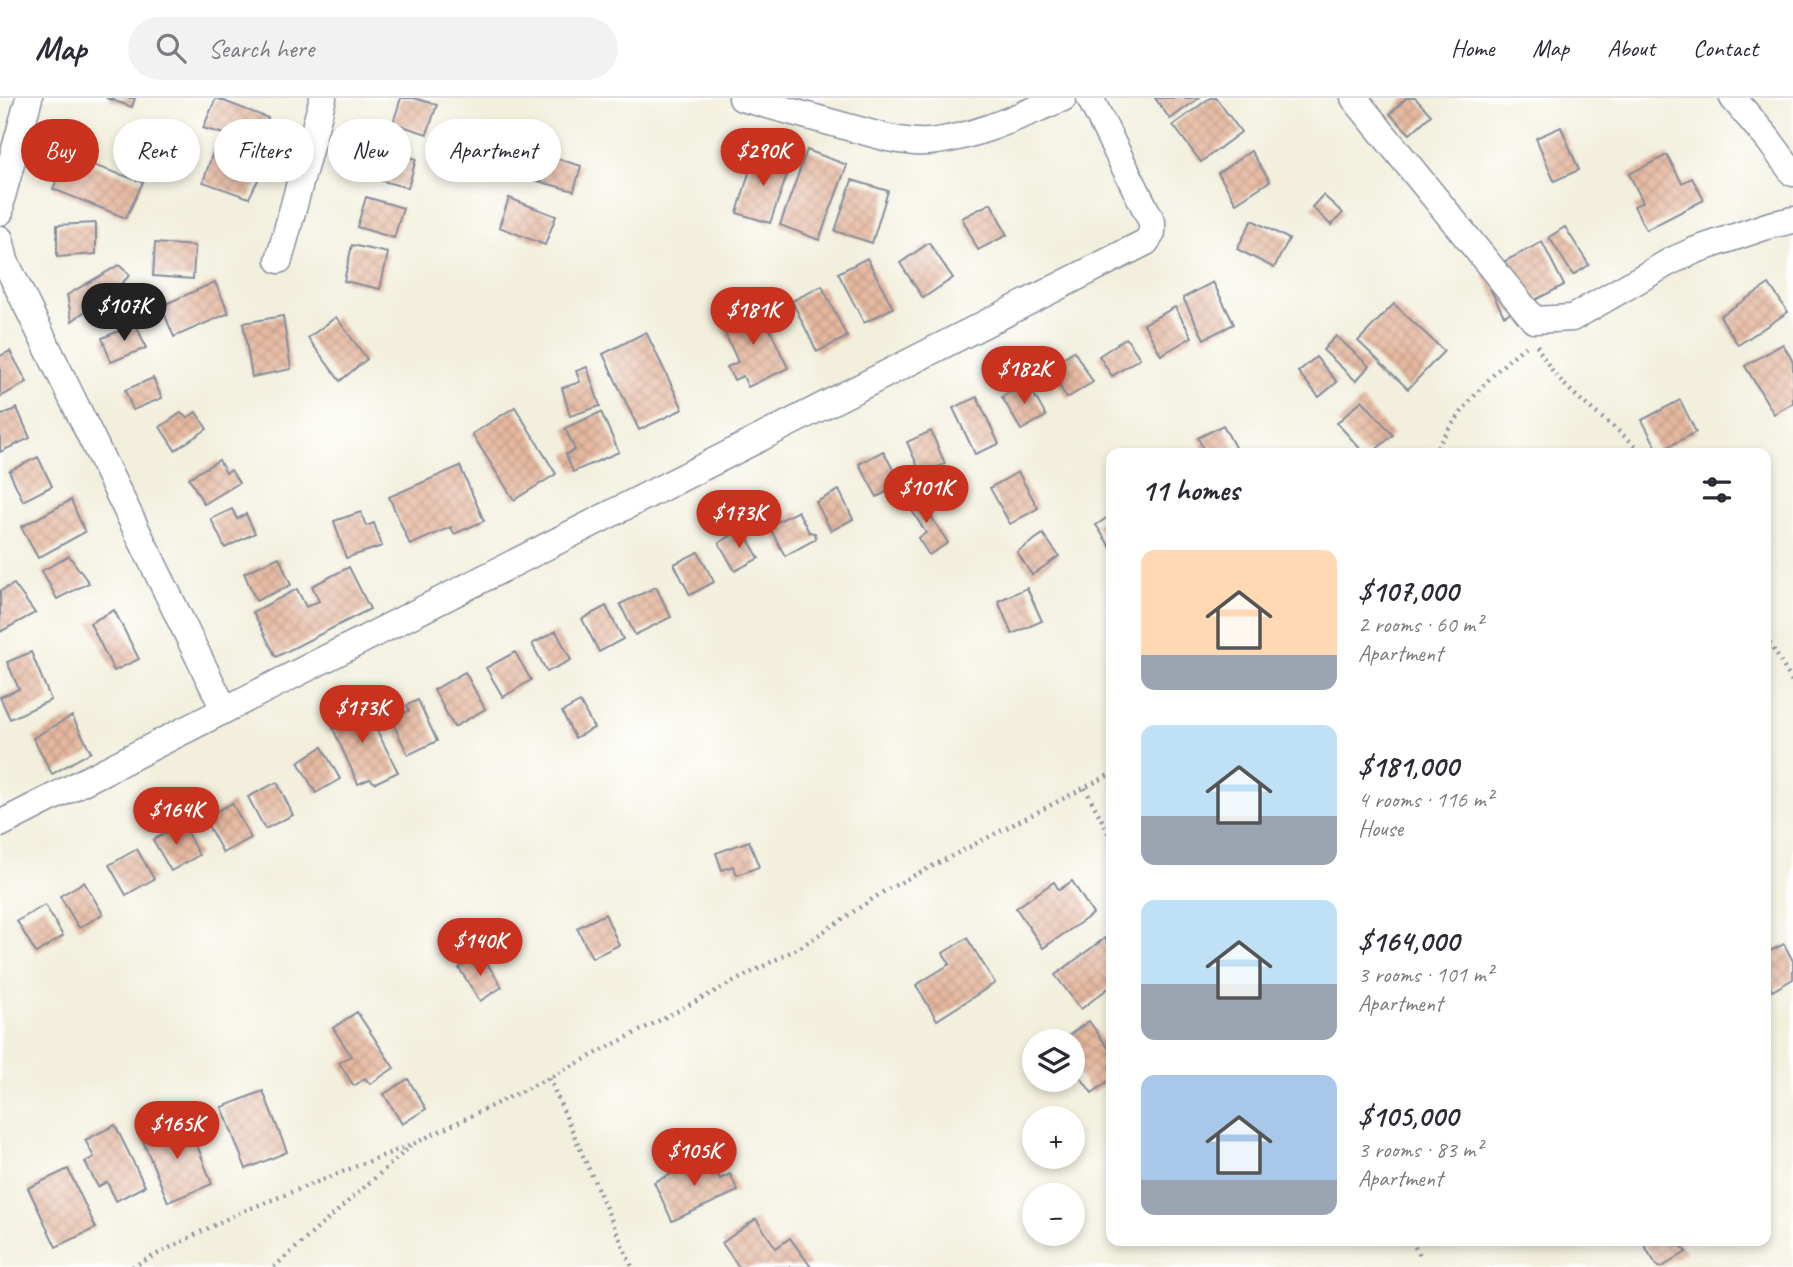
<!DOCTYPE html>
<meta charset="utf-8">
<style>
:root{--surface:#fff;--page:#f2f2f3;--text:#2b2b33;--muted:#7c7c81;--line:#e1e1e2;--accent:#c8321e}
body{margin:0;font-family:Caveat,sans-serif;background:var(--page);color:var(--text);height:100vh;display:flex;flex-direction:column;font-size:26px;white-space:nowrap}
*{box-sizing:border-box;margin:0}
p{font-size:23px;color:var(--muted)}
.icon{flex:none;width:38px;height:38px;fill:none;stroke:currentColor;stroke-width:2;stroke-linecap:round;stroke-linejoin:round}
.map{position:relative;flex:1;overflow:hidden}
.panel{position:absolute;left:1106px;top:350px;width:665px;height:798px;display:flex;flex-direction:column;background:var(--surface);border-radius:14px;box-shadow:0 4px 10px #0003}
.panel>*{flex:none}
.top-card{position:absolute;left:21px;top:21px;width:665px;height:63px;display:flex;gap:14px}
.buttons{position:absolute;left:1022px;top:931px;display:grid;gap:14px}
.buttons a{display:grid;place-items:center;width:63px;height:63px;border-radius:50%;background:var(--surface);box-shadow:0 4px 10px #0003;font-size:35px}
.price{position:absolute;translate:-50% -60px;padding:0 16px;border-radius:24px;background:var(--accent);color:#fff;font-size:23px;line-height:46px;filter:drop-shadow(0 2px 4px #0008)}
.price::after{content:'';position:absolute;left:50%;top:42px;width:21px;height:16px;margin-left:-10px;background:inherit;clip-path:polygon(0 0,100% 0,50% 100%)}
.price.current{background:#222;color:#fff}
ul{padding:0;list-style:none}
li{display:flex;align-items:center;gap:21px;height:175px;padding:0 35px}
li span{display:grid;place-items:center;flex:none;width:196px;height:140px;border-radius:14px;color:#555}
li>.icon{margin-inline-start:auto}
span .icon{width:84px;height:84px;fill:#fffc;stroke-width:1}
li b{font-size:30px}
h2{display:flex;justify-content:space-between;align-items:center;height:84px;padding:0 35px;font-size:30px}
.chip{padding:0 24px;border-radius:32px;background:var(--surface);box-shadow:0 4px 10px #0003;font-size:24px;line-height:63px}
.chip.current{background:var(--accent);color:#fff}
header{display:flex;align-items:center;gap:42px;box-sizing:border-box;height:98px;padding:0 35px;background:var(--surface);border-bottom:2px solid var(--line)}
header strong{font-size:33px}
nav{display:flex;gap:38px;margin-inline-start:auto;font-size:24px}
.search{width:490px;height:63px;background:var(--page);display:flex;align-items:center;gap:18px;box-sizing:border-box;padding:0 24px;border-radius:38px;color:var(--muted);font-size:26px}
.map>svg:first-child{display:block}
</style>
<header>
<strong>Map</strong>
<div class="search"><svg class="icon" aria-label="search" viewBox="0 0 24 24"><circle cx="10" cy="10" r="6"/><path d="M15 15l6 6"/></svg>Search here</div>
<nav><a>Home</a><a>Map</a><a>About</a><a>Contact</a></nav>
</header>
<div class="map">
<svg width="1793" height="1169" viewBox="0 0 1793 1169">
<defs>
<pattern id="building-cross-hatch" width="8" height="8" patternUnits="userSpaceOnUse" patternTransform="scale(1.75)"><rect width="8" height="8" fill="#e5b89f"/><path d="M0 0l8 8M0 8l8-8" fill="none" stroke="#c49e8b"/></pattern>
</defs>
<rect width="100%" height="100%" fill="#fff"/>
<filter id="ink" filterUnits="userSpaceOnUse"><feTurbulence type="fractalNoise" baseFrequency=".0143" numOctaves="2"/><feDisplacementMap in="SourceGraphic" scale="14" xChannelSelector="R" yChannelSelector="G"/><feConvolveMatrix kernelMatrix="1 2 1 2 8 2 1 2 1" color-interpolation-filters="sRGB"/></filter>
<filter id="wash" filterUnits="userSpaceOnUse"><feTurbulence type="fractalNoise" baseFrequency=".00686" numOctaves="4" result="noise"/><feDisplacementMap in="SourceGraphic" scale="28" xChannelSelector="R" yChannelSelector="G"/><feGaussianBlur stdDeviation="1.57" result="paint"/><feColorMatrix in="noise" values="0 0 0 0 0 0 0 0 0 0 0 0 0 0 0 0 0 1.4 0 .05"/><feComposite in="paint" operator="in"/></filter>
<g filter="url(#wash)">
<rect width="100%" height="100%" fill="#f2efdc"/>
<g id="blocks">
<g fill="url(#building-cross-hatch)">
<path d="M106 0H135L132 9Z"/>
<path d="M216 0 268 20 252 44 203 30Z"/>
<path d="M401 0H414L437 7 427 36 393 25Z"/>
<path d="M1155 0H1199L1170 21Z"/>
<path d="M1210 0H1216L1241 34 1201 64 1173 27Z"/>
<path d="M1406 0H1415L1431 17 1410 36 1390 16Z"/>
<path d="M1561 29 1579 72 1554 83 1536 40Z"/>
<path d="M214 51 267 64 249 100 203 84Z"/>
<path d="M380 51 416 61 408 90 372 80Z"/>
<path d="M807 52 847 67 819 142 780 127Z"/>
<path d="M1251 53 1270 83 1236 105 1218 75Z"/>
<path d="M755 55 791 66 770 125 737 115Z"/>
<path d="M542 56 581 68 574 93 534 82Z"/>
<path d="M1667 57 1682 85 1692 80 1704 102 1646 132 1634 108 1643 104 1629 76Z"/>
<path d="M66 58 143 84 126 120 53 91Z"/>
<path d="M852 82 888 93 872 145 835 133Z"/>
<path d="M1323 97 1343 115 1331 127 1312 109Z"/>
<path d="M366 99 403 110 394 140 357 129Z"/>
<path d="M509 100 556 118 545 147 499 129Z"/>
<path d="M991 105 1007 137 978 152 962 120Z"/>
<path d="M1252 122 1289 141 1274 170 1237 151Z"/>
<path d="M96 125V156L57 159V127Z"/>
<path d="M1565 129 1589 167 1573 177 1549 139Z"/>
<path d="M1542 144 1564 187 1504 218 1482 175Z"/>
<path d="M155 145 195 148 193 181 153 178Z"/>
<path d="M929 145 953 180 923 200 900 165Z"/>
<path d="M352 147 388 155 380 191 344 183Z"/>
<path d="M867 160 893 210 864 225 838 175Z"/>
<path d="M119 167 130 177 121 186 72 223 67 197Z"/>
<path d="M215 184 229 215 174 239 161 208Z"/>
<path d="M1213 184 1234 226 1204 241 1183 200Z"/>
<path d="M1769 186 1788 214 1738 247 1720 218Z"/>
<path d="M822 188 847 239 817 254 792 203Z"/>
<path d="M758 206 788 270 748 289 743 278 734 282 727 269 738 264 720 224Z"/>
<path d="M1394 206 1444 253 1408 291 1358 243Z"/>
<path d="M1175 209 1192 239 1161 257 1144 226Z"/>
<path d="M283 218 291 271 252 279 243 225Z"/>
<path d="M336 219 367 261 340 283 308 240Z"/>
<path d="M136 226 146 250 111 264 102 240Z"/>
<path d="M646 234 683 311 639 332 603 256Z"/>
<path d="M1336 238 1369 268 1356 283 1323 252Z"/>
<path d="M1126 240 1140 260 1112 278 1099 258Z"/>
<path d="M1783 246 1793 264V305L1774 316 1745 268Z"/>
<path d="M10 253 27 284 0 299V258Z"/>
<path d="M1074 253 1093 284 1067 300 1048 269Z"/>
<path d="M1316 259 1337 284 1319 299 1298 274Z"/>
<path d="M587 269 600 308 570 318 562 290 580 284 576 273Z"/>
<path d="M153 280 162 300 133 312 125 292Z"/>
<path d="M1027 284 1046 318 1021 332 1002 299Z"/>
<path d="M977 299 999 346 975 356 953 310Z"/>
<path d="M1362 302 1393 337 1372 355H1364L1337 325Z"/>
<path d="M1680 302 1696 334 1659 354 1642 322Z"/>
<path d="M515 309 556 376 514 402 472 336Z"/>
<path d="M17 310 30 340 0 354V318Z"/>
<path d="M196 314 207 331 175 352 160 329 181 315 187 320Z"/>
<path d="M601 314 619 354 573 374 566 356 575 352 565 330Z"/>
<path d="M1223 327 1238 355H1205L1198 340Z"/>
<path d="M931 333 945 366 921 376 907 344Z"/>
<path d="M883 353 901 386 877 399 859 366Z"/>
<path d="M38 359 52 388 23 403 9 373Z"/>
<path d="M219 362 226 375 231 372 239 385 204 406 189 380Z"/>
<path d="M460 368 484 423 454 436 451 429 410 447 389 399Z"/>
<path d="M1018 374 1038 410 1010 426 990 390Z"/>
<path d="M839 392 853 421 831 433 816 404Z"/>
<path d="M915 393 948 445 929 457 918 440 926 435 904 400Z"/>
<path d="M71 402 85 434 38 460 21 429Z"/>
<path d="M232 411 237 421 246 416 255 435 225 450 211 421Z"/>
<path d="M798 413 809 434 815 435 816 441 785 458 769 428Z"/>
<path d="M361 414 366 428 374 425 382 448 346 460 334 423Z"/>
<path d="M1111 417V450L1096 427Z"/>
<path d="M742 431 759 460 735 473 719 445Z"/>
<path d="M1043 436 1059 458 1032 477 1017 454Z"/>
<path d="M698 454 714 484 690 497 674 466Z"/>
<path d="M69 458 89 485 57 501 42 473Z"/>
<path d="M279 459 291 487 256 503 244 475Z"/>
<path d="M349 469 370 511 276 559 253 514 297 491 306 509 319 503 312 488Z"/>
<path d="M14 486 35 515 0 534V493Z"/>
<path d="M656 489 671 519 635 537 620 506Z"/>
<path d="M1027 490 1042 523 1012 536 998 503Z"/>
<path d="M606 508 623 541 599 554 582 521Z"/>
<path d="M114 512 139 561 114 573 90 525Z"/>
<path d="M556 533 571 562 547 574 532 546Z"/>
<path d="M31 554 51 602 10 621 0 599 19 591 7 564Z"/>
<path d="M515 554 531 582 503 599 486 570Z"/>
<path d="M465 574 485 611 454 629 434 592Z"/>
<path d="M418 602 437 643 408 657 391 621 409 613 407 607Z"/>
<path d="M580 604 594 630 575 640 562 614Z"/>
<path d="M356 605 361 614 365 609 398 674 375 685 370 681 358 686 330 624 334 622 332 616Z"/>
<path d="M72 618 91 654 52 676 33 640Z"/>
<path d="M322 649 340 681 316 695 298 664Z"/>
<path d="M277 684 293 717 265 731 248 699Z"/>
<path d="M232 705 251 740 223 755 204 720Z"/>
<path d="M182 726 199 757 171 773 153 742Z"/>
<path d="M749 743 759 769 737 777 733 768 722 772 716 755Z"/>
<path d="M137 751 154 781 126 797 109 767Z"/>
<path d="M1072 783 1093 816 1043 850 1016 810 1054 784 1059 792Z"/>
<path d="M84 784 103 816 79 830 60 798Z"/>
<path d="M45 807 63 838 36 855 17 823Z"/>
<path d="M605 816 619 847 592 860 577 830Z"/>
<path d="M967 840 995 885 937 922 916 887 950 866 943 855Z"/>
<path d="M1105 840 1111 849V888L1081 911 1055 877Z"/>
<path d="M1784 846 1793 863V881L1772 893 1766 880V855Z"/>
<path d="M481 856 502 889 480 903 459 870Z"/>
<path d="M357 914 394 970 370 986 365 980 354 988 339 965 351 958 333 930Z"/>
<path d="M1089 923 1111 954V981L1092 995 1073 969V943H1061Z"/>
<path d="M408 981 426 1011 402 1026 384 996Z"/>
<path d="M263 993 287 1054 246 1071 222 1009Z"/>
<path d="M187 1021 212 1086 168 1104 142 1040Z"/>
<path d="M115 1027 145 1088 116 1103 107 1084 98 1089 85 1064 94 1059 85 1042Z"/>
<path d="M710 1058 720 1081 730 1076 738 1093 672 1123 654 1084Z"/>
<path d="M68 1071 96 1130 56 1149 28 1090Z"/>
<path d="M756 1121 776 1150 790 1140 811 1169H739L722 1145Z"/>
<path d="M1641 1143H1678L1686 1154 1662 1169H1658Z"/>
</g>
</g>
</g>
<g filter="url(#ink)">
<use href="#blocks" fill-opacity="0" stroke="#868f9d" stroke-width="2"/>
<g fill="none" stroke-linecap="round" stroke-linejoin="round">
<defs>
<g id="minor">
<path d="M742 0 888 40C904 43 921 46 937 43 981 37 1023 16 1063 0"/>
<path d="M1354 0 1534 222 1572 220 1671 163 1696 152 1770 127 1793 122"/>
<path d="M1733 0 1768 41 1793 75"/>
<path d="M0 114 1 102 29 0"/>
<path d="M0 141 5 163 224 611"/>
<path d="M279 162 323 0"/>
<path d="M0 726 1146 144 1152 135V124L1090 0"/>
</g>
</defs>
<use href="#minor" stroke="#868f9d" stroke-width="29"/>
<g stroke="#868f9d" stroke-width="4.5" stroke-dasharray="2 5" stroke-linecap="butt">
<path d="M1537 247C1558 294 1608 320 1643 355"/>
<path d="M1433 355C1459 315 1488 276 1527 247"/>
<path d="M1766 539 1793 585"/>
<path d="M1085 690 1111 740"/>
<path d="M549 980 632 1169"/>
<path d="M1411 1143 1420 1157"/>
<path d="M132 1169 234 1117 415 1045 549 980 802 848 886 792 1111 676"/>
<path d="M274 1169 411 1048"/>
</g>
<use href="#minor" stroke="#fff" stroke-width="26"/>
</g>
</g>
</svg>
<div class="buttons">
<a><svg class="icon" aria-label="layers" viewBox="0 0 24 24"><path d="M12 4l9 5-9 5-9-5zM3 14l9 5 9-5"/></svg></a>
<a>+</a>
<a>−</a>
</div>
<b class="price" style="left:763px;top:90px">$290K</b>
<b class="price current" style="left:124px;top:245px">$107K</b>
<b class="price" style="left:753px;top:249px">$181K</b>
<b class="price" style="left:1024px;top:308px">$182K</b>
<b class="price" style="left:926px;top:427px">$101K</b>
<b class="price" style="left:739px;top:452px">$173K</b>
<b class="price" style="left:362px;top:647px">$173K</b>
<b class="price" style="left:176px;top:749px">$164K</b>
<b class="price" style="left:480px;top:880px">$140K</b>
<b class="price" style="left:177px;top:1063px">$165K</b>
<b class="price" style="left:694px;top:1090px">$105K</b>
<div class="top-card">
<a class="chip current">Buy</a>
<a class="chip">Rent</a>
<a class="chip">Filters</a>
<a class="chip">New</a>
<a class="chip">Apartment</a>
</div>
<section class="panel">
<h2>11 homes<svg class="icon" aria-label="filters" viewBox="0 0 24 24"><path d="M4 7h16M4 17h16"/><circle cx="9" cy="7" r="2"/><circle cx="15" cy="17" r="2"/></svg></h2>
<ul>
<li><span style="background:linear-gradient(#ffd9b3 75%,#9aa5b1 0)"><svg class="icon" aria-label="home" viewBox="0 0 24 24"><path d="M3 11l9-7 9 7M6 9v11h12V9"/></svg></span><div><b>$107,000</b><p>2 rooms · 60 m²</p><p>Apartment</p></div></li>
<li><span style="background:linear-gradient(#bfe0f5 65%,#9aa5b1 0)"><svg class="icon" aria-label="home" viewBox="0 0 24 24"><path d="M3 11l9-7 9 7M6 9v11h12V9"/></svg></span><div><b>$181,000</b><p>4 rooms · 116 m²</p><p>House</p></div></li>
<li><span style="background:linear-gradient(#bfe0f5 60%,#9aa5b1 0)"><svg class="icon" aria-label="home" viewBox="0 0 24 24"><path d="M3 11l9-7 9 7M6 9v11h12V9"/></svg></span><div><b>$164,000</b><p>3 rooms · 101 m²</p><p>Apartment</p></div></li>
<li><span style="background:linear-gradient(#a9c7e8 75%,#9aa5b1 0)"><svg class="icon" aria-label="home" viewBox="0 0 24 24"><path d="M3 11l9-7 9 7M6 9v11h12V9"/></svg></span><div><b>$105,000</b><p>3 rooms · 83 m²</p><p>Apartment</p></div></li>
</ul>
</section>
</div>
